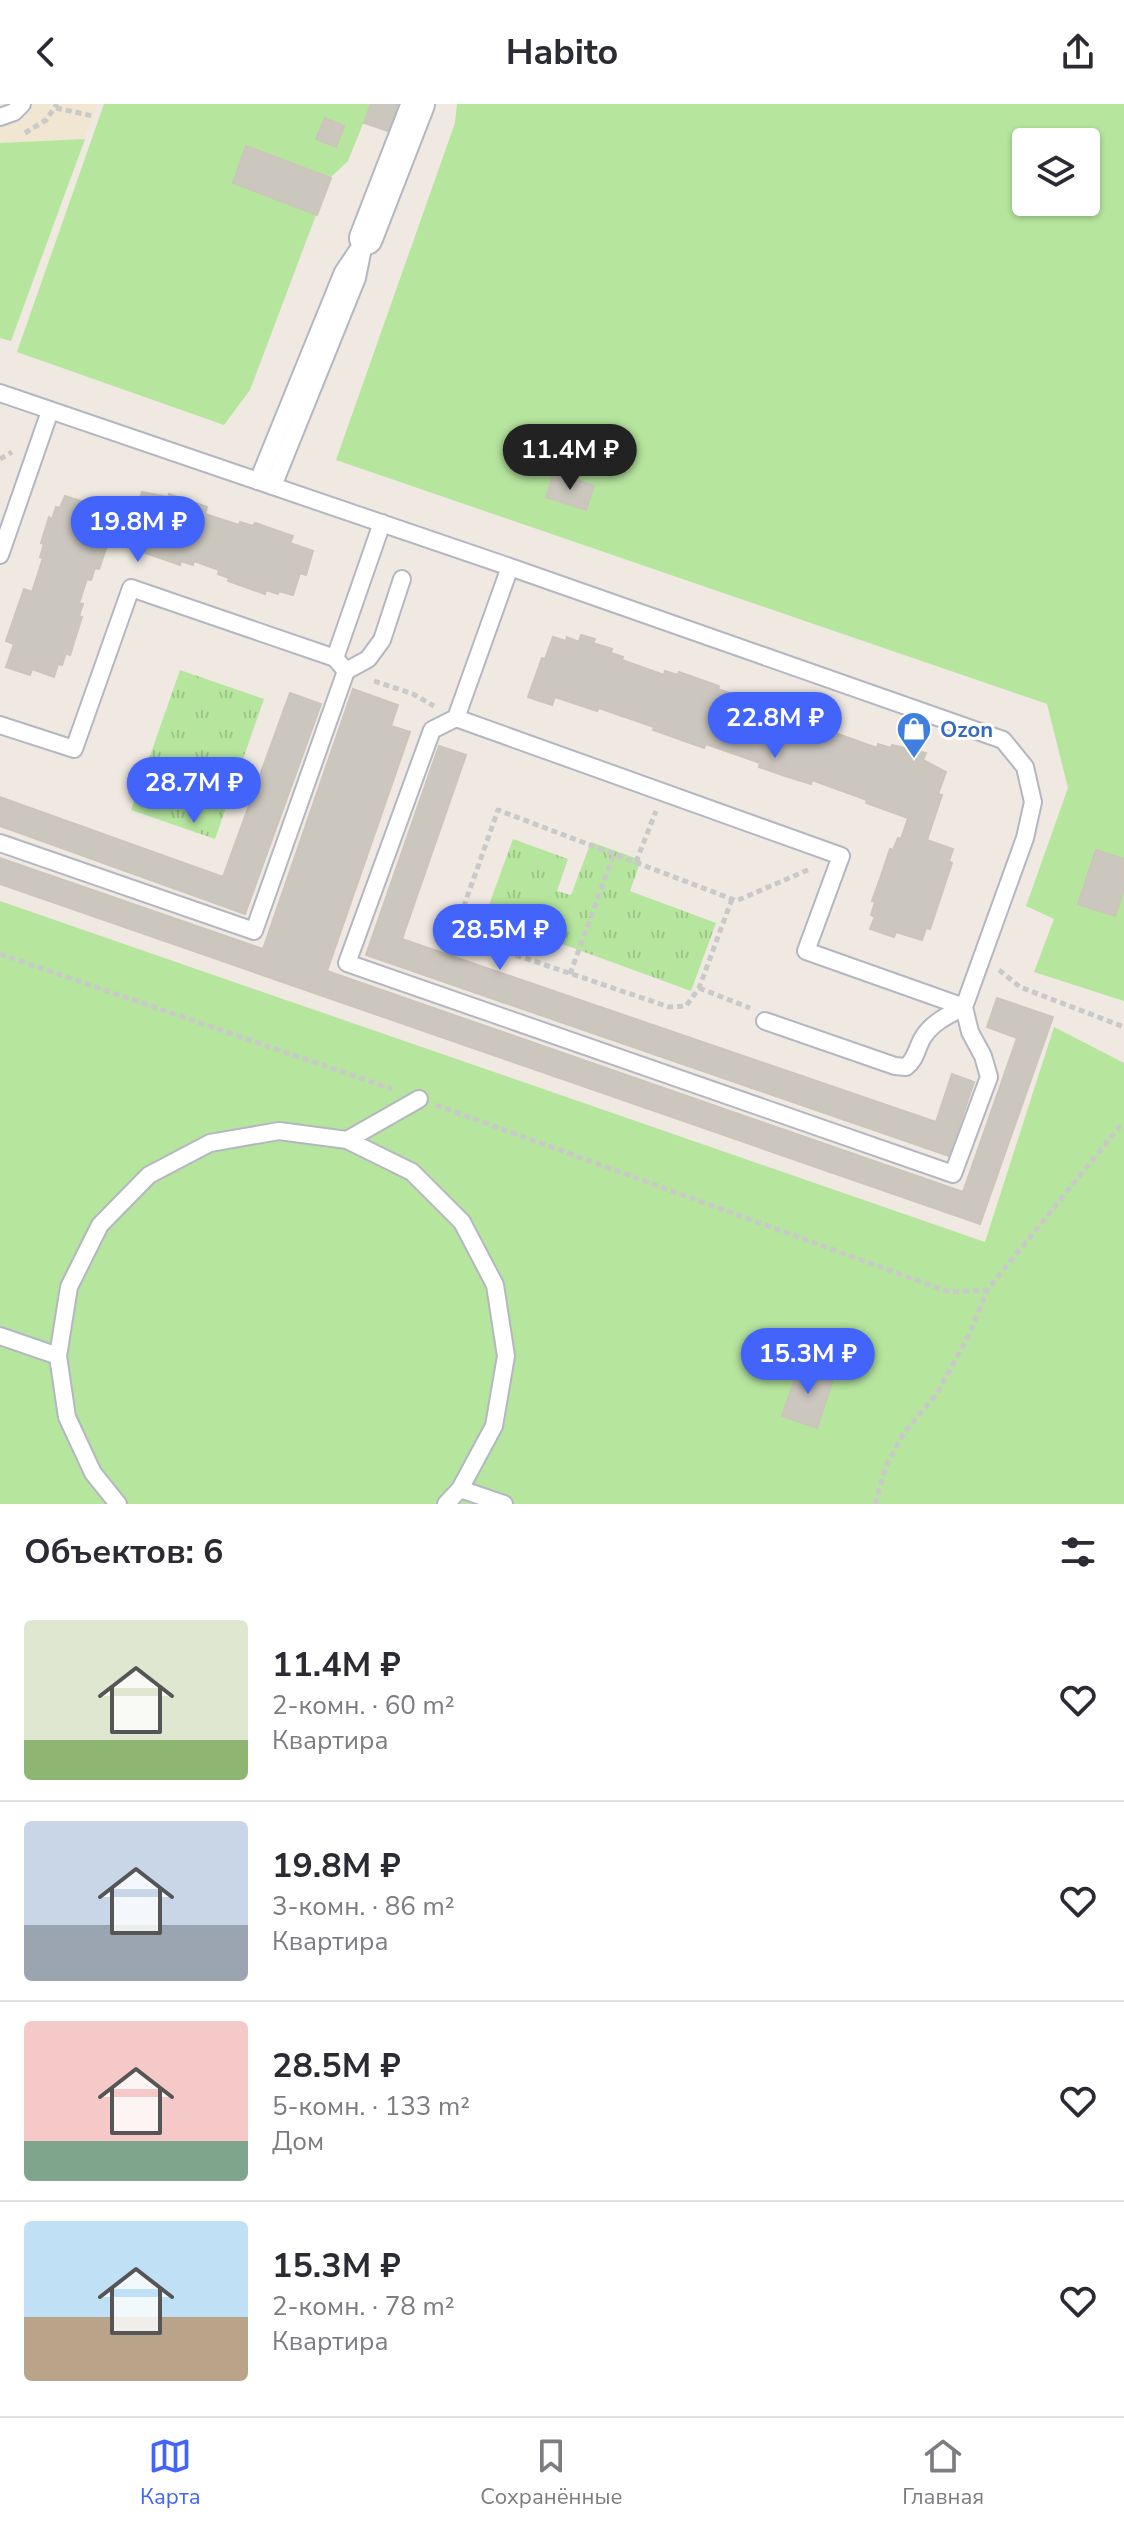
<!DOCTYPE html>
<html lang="ru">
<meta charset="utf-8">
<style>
:root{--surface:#fff;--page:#f7f7f7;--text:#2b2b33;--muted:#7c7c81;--line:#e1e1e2;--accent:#4264fb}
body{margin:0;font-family:"Nunito Sans",sans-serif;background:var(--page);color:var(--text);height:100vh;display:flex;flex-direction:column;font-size:30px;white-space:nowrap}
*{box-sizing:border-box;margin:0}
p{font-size:26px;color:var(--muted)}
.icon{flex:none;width:44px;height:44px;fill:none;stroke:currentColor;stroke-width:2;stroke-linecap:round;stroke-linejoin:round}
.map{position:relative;height:1400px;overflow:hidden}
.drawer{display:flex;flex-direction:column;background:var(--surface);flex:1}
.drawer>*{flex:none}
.controls{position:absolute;left:1012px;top:24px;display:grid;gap:16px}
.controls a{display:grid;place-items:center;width:88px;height:88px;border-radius:8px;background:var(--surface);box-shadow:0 2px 6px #0004;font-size:40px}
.price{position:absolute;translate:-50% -68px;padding:0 18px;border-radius:28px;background:var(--accent);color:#fff;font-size:26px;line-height:52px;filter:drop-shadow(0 2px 4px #0008)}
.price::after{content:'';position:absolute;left:50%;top:48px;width:24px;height:18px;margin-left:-12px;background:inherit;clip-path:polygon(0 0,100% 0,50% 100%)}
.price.current{background:#222;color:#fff}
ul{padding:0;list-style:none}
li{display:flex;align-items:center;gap:24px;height:200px;padding:0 24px}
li+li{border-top:2px solid var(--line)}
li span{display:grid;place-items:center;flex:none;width:224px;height:160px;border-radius:8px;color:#555}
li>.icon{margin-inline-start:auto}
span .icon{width:96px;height:96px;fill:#fffc;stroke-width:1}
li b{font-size:34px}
h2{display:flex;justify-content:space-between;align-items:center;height:96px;padding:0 24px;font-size:34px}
header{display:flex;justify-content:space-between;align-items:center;height:104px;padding:0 24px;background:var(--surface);font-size:36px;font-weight:700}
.dock{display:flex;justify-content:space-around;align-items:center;height:112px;border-top:2px solid var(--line);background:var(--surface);font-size:22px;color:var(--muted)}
.dock a{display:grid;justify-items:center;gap:4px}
.dock .current{color:var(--accent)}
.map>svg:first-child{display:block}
</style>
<header><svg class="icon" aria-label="back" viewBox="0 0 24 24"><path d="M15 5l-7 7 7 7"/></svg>Habito<svg class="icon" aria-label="share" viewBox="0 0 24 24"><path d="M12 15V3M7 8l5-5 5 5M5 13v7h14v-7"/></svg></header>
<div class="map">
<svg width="1124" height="1400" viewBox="0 0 1124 1400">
<defs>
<pattern id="park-tufts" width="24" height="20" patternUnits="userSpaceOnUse" patternTransform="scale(2)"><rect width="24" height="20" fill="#b6e59e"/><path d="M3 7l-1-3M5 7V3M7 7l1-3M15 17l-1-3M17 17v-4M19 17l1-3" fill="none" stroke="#9dc588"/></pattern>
</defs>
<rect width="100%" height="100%" fill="#efe9e1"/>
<path fill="#f0e6d1" d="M0 0H97L85 35 0 39Z"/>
<g fill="#b6e59e" fill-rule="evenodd">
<path d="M104 0H371L348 57 330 74 250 286 224 321 17 248Z"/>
<path d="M457 0H1124V897L1034 868 1054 815 1026 802 1068 684 1047 600 336 356 455 19ZM1026 38H1086V98H1026Z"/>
<path d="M85 35 11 237 0 234V39Z"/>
<path d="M0 797 985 1138 1054 923 1124 959V1400H0Z"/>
</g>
<g fill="url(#park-tufts)">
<path d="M180 566 264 595 215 735 131 706Z"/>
<path d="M513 735 568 755 557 787 571 791 591 738 641 756 630 787 716 819 691 887 485 812Z"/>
</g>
<g fill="#cbc7bf" stroke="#cbc5ba" stroke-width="2">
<path d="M371 0H398L388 27 364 19Z"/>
<path d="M325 14 344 22 336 43 316 35Z"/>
<path d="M246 42 331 74 317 111 233 79Z"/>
<path d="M554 369 594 382 586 406 546 393Z"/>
<path d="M142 388 168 393 169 390 207 403 205 410 239 421 240 418 253 422 255 419 293 432 290 439 313 447 306 471 300 469 293 491 279 487 278 490 266 486 265 490 228 477 229 474 218 470 219 466 194 457 193 461 181 457 180 461 143 448 144 444 132 440 133 437 111 430 99 465 95 464 91 476 87 475 79 499 83 500 79 512 82 513 70 551 66 549 62 561 58 560 54 573 32 565 30 571 6 563 14 540 6 537 24 485 32 488 43 454 40 453 44 440 41 439 49 413 52 415 56 403 60 404 65 392 87 399 88 395 135 411Z"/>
<path d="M581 531 595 535 593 539 612 545 611 549 623 553 622 556 664 571 665 567 678 571 679 568 719 582 718 585 729 589 728 593 770 607 771 603 784 608 785 604 825 618 823 622 836 626 835 629 877 644 878 640 891 644 892 641 926 649 923 656 946 668 938 690 942 691 927 736 953 745 949 757 952 759 930 825 926 824 922 836 896 828 894 833 870 825 875 813 871 811 875 798 872 797 881 772 890 745 893 746 898 734 901 735 908 714 866 699 867 696 812 676 811 680 785 672 759 663 760 659 706 640 704 644 679 635 653 626 654 623 599 604 597 607 555 593 552 601 528 593 542 554 545 555 553 533 566 537 567 533 579 538Z"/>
<path d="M353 585 398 601 391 622 410 628 327 867 963 1088 1017 934 987 923 997 894 1053 913 980 1120 0 780V754L263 845Z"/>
<path d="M290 589 321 600 245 810 0 722V693L223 773Z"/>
<path d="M439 642 466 651 402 835 936 1018 952 970 974 978 949 1052 366 851Z"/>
<path d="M1096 746 1124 755V785L1115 812 1078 800Z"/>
<path d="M800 1261 834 1272 817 1324 782 1312Z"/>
</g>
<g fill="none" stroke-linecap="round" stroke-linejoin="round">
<defs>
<g id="service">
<path d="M0 13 14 8 22 0"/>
<path d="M0 289 510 463 1003 636 1025 663 1033 698 1025 734 964 903 970 928 983 952 989 973 953 1070 347 859 432 626 456 614 510 463"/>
<path d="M258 377 343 168 366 134"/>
<path d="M273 382 357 174 363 144"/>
<path d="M0 451 50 307"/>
<path d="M346 567 368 555 382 536 402 475"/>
<path d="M456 614 841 752 806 847 964 903"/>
<path d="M0 621 74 645 131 484 335 554 382 419"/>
<path d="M0 739 254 827 346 567 335 554"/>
<path d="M765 917 895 962 906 963C916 955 916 946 922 935 931 919 948 911 964 903"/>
<path d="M347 1036 419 995"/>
<path d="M0 1232 58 1252"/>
<path d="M460 1385 504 1400"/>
<path d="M118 1400 93 1369 67 1313 58 1252 69 1183 100 1121 149 1071 210 1039 279 1027 347 1036 412 1068 462 1118 495 1181 506 1252 494 1322 460 1385 446 1400"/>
</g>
<path id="minor" d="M366 134 418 0"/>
</defs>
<use href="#service" stroke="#b4b7c1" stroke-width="20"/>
<use href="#minor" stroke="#b4b7c1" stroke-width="36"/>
<g stroke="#c9c9c9" stroke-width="5" stroke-dasharray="6 4" stroke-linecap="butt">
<path d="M56 4 93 12"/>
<path d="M25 29 46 16 57 0"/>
<path d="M0 355 12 348"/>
<path d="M374 577 413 590 434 602"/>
<path d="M636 758 656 707"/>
<path d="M732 795 699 884 686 902 669 903 454 830 498 706 732 795 736 797 810 765"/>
<path d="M0 850 392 985"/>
<path d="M999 866 1020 883 1124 923"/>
<path d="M570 870 614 750"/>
<path d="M699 884 750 904"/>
<path d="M436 1001 949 1188 987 1186 1121 1021"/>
<path d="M875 1400 886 1362 903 1330 936 1291 969 1231 987 1186"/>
</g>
<use href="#service" stroke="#fff" stroke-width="16"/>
<use href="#minor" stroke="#fff" stroke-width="32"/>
</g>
<defs>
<symbol id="shop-pin" viewBox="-11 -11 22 30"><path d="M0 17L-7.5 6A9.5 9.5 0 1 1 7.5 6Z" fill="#3f7fe0" stroke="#fff"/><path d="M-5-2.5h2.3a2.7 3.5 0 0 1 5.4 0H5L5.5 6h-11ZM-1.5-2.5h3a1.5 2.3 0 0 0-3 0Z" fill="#fff"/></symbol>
</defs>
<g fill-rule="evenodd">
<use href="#shop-pin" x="894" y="605" width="40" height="54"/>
</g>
<g text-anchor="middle" stroke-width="6" stroke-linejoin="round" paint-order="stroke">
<g font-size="22" font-weight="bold" fill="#366cbe" stroke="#fff" text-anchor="start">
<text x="940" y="633">Ozon</text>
</g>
</g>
</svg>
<div class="controls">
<a><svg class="icon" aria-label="layers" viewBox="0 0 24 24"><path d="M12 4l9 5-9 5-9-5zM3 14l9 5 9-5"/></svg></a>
</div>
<b class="price current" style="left:570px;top:388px">11.4M ₽</b>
<b class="price" style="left:138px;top:460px">19.8M ₽</b>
<b class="price" style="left:775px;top:656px">22.8M ₽</b>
<b class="price" style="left:194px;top:721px">28.7M ₽</b>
<b class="price" style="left:500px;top:868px">28.5M ₽</b>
<b class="price" style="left:808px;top:1292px">15.3M ₽</b>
</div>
<section class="drawer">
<h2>Объектов: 6<svg class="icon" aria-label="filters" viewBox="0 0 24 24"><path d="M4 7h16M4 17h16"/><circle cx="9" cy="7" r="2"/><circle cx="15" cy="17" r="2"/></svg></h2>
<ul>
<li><span style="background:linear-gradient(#dfe7d0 75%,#8fb573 0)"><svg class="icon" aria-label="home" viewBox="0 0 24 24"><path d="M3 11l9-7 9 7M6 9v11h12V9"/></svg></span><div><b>11.4M ₽</b><p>2-комн. · 60 m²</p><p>Квартира</p></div><svg class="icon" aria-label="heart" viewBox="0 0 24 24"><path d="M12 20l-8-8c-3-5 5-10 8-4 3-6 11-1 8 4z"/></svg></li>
<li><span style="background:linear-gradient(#c9d6e8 65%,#9aa5b1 0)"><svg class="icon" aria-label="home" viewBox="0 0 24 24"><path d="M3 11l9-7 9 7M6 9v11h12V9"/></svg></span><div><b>19.8M ₽</b><p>3-комн. · 86 m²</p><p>Квартира</p></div><svg class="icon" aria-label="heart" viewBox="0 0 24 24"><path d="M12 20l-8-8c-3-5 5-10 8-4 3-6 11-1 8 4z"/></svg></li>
<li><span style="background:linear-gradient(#f6c9c9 75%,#7fa58c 0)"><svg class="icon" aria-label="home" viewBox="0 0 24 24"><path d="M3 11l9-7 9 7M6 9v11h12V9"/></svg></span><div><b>28.5M ₽</b><p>5-комн. · 133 m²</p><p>Дом</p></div><svg class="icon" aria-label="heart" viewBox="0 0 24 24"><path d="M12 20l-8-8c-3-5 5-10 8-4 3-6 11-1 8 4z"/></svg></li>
<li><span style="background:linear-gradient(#bfe0f5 60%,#b9a48a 0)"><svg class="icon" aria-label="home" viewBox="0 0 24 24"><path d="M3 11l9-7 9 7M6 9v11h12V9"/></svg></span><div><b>15.3M ₽</b><p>2-комн. · 78 m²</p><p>Квартира</p></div><svg class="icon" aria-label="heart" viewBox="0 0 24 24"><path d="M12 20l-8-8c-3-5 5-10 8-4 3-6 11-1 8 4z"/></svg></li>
</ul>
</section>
<nav class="dock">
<a class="current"><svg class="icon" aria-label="map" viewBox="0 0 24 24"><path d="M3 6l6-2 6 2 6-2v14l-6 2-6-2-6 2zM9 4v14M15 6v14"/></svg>Карта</a>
<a><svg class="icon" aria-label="saved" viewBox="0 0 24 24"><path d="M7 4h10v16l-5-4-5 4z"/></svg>Сохранённые</a>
<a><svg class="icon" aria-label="home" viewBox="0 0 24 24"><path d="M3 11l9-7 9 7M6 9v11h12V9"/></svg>Главная</a>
</nav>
